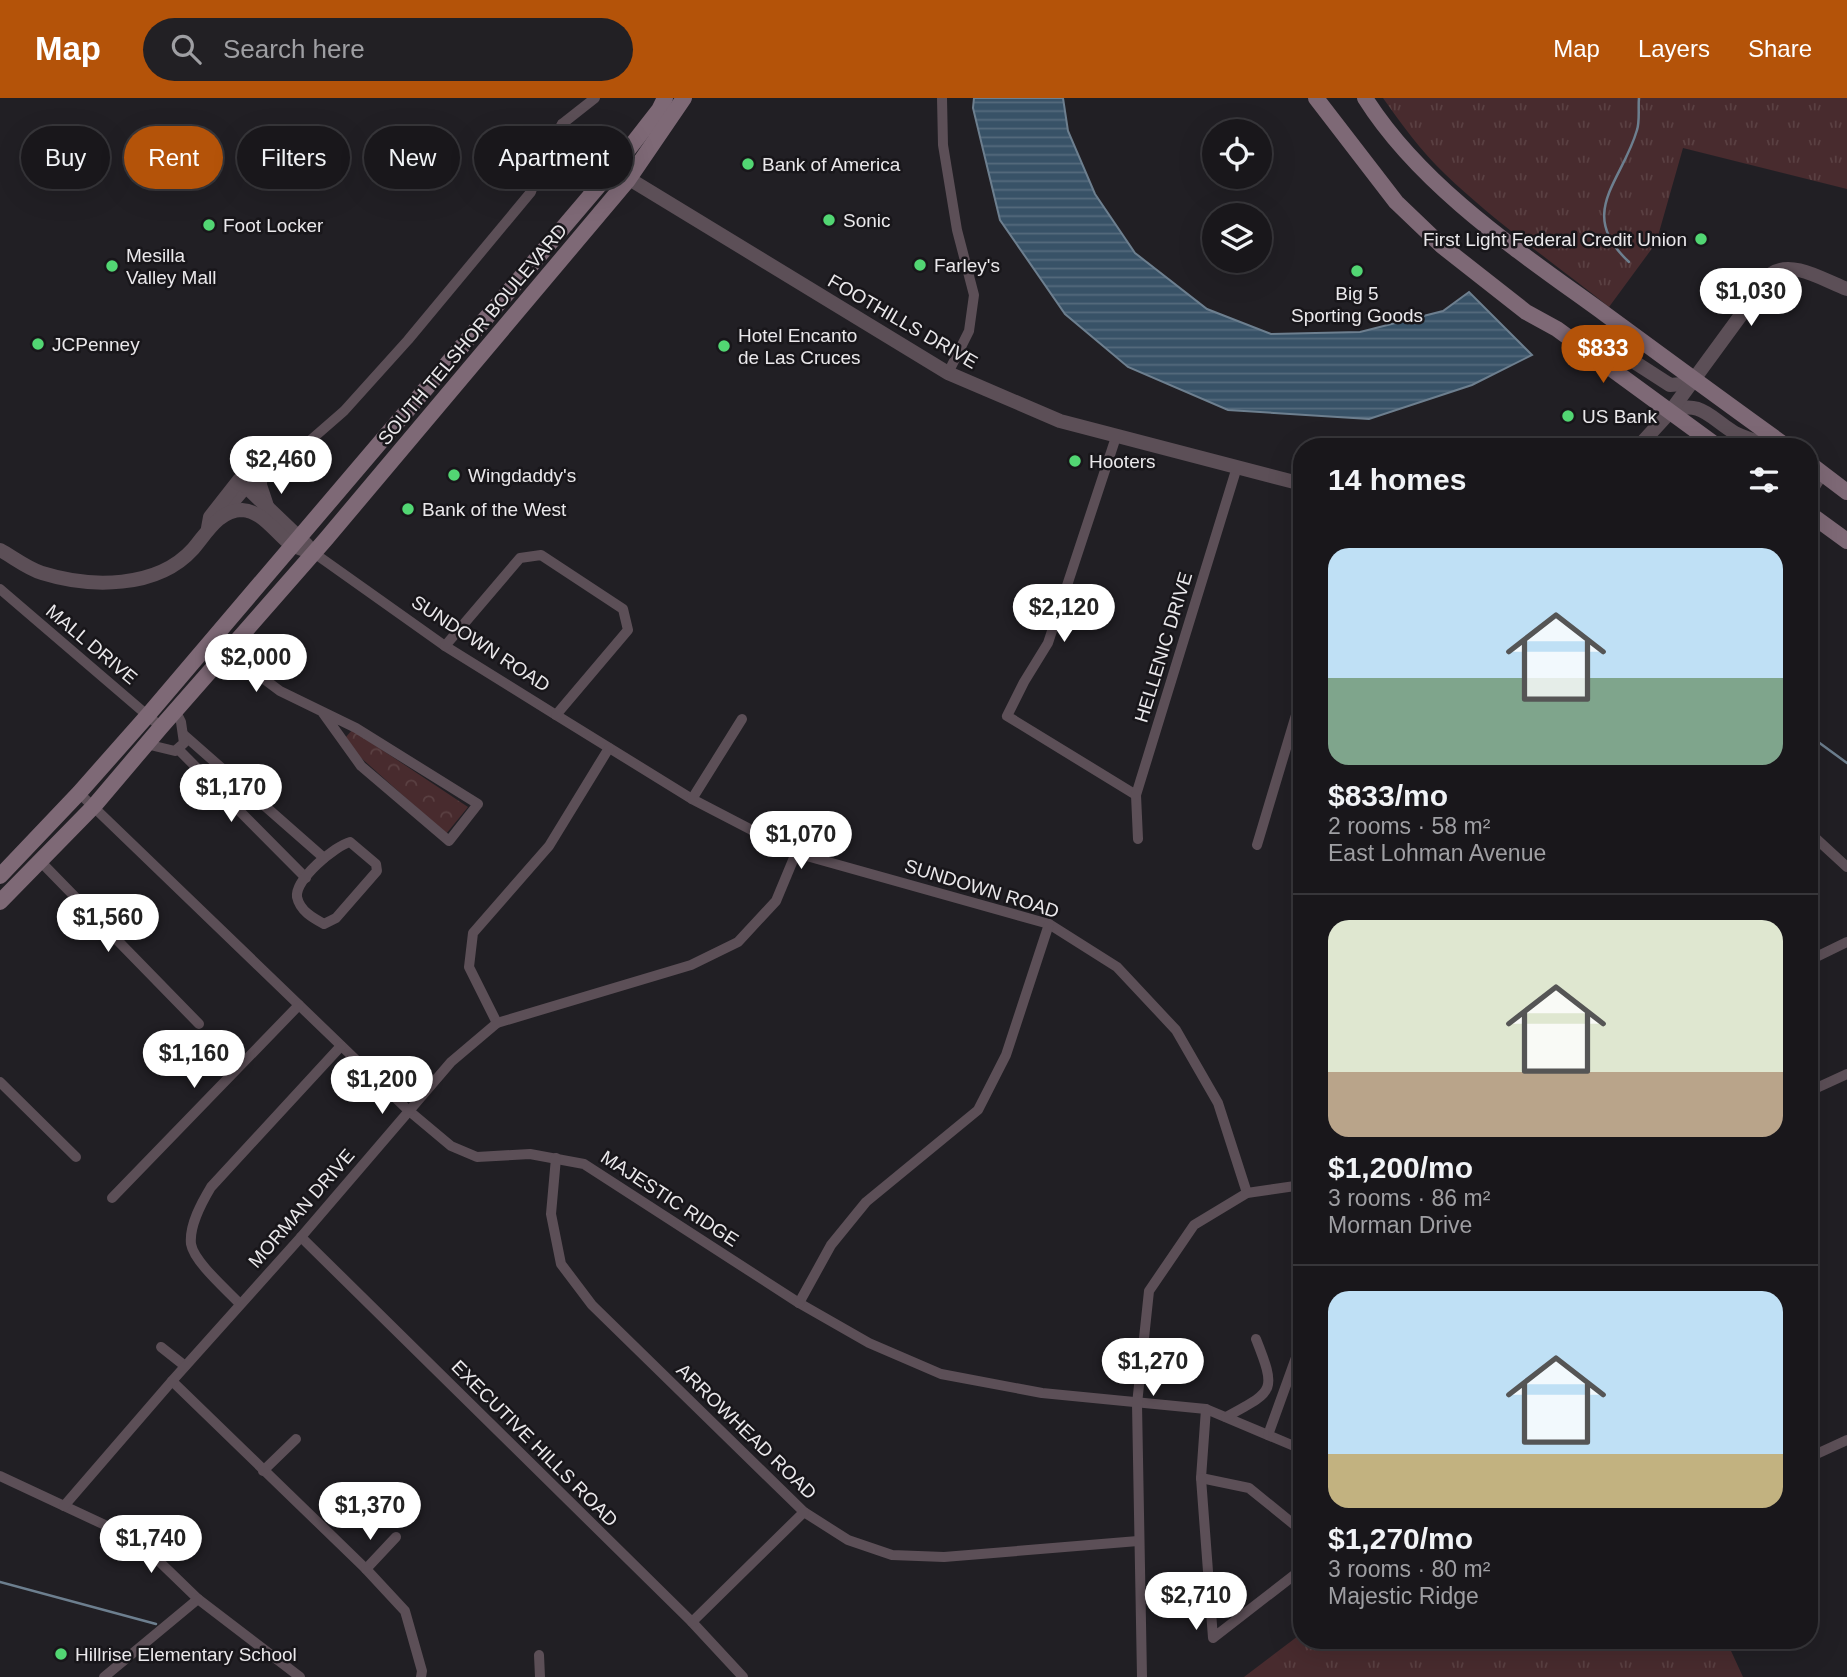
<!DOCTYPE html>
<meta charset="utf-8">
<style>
:root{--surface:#19171b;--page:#222024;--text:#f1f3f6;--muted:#9f9fa3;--line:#37363a;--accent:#b45309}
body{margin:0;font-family:Helvetica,sans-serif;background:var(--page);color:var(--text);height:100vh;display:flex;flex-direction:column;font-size:26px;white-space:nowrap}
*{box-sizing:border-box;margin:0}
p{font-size:23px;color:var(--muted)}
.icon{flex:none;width:38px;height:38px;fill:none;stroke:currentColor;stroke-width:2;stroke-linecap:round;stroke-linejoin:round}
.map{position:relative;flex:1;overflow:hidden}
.drawer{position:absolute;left:1293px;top:340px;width:525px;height:1211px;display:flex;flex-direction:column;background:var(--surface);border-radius:28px;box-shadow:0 7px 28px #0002,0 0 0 2px var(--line)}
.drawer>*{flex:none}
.banner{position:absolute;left:21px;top:28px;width:665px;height:63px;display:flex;gap:14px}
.buttons{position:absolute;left:1202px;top:21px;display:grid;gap:14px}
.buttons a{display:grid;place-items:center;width:70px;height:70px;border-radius:50%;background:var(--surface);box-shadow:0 7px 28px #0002,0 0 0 2px var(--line);font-size:35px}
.price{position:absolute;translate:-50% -60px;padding:0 16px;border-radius:24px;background:#fff;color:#222;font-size:23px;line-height:46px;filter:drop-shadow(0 2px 4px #0008)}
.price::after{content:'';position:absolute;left:50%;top:42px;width:21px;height:16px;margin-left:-10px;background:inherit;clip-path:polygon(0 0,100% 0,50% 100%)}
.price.selected{background:var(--accent);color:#fff}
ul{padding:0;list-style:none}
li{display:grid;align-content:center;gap:14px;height:371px;padding:0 35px}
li+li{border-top:2px solid var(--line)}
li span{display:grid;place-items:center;height:217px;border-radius:21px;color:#555}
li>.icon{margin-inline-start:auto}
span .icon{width:126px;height:126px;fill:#fffc;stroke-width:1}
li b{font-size:30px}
h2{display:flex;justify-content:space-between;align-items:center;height:84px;padding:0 35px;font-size:30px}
.tag{padding:0 24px;border-radius:32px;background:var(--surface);box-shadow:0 7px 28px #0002,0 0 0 2px var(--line);font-size:24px;line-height:63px}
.tag.selected{background:var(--accent);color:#fff}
header{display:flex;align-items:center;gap:42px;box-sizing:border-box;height:98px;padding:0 35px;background:var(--accent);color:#fff}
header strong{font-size:33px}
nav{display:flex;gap:38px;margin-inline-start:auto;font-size:24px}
.search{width:490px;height:63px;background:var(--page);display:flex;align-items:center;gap:18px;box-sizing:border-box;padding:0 24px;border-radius:38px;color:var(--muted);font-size:26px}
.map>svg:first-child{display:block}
</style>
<header>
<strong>Map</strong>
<div class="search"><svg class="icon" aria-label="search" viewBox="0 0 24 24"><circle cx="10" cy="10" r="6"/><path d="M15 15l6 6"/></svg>Search here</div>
<nav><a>Map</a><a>Layers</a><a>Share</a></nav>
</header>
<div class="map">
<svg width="1847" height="1579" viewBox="0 0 1847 1579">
<defs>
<pattern id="grass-tufts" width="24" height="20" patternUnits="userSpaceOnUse" patternTransform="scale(1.75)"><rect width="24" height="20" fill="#482b2e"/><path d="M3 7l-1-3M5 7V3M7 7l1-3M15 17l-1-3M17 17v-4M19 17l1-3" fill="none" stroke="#5a4042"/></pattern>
<pattern id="forest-crowns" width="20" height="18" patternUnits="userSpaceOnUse" patternTransform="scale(1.75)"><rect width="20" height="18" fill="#482b2e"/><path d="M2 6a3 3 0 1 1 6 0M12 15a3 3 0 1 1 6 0" fill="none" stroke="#5a4042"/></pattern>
<pattern id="water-rules" width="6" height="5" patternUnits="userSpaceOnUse" patternTransform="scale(1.75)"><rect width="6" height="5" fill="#385267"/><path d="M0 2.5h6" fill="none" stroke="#556b7d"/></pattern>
</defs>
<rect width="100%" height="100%" fill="#211f24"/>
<g fill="url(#grass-tufts)">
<path d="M1383 0H1847V91L1683 50 1656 145 1609 209C1554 165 1496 125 1445 76 1421 53 1402 27 1383 0Z"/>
<path d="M1302 1535V1542H1726L1743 1579H1244Z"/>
</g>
<path fill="url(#forest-crowns)" d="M352 632 468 709 446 736 359 658 346 639Z"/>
<path fill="url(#water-rules)" stroke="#6d7f8f" stroke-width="2" d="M974 0H1063L1068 33 1095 96 1135 155 1207 211 1271 236 1360 234 1443 213 1469 194 1532 257 1472 287 1369 321 1228 312 1128 269 1065 216 1000 122 973 10Z"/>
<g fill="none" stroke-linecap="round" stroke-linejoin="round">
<g stroke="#6d7f8f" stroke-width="2.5">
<path d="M1629 164C1576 115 1622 84 1637 32 1640 23 1638 10 1639 0"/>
<path d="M1810 638 1847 665"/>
<path d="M0 1484 156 1526"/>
</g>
<g stroke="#5c4f57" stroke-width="10">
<path d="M942 0 943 47 957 132 974 197 969 233 948 275"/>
<path d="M562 26 613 71"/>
<path d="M1116 339 1048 545 1024 584 1007 618 1136 697"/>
<path d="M239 382 245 375 269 361 305 347 344 313 408 242 531 94 543 57 562 26 595 0"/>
<path d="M1810 397 1823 376"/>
<path d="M226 415 247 390 260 369"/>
<path d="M314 455 445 548 556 617 692 701 796 755 1049 826 1117 869 1176 932 1218 1005 1247 1095"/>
<path d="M0 491 161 629"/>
<path d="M212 542 280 593 356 630 478 706 449 743 361 668 323 615"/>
<path d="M445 548 520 460 541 457 623 511 628 532 556 617"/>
<path d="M184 637 324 760"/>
<path d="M146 646 175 653 184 645 181 624 175 612"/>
<path d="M178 651 306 780"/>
<path d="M79 695 408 1012 451 1048 477 1059 530 1056 584 1066 799 1205 869 1245 941 1276 1042 1295 1206 1311 1294 1348 1302 1354"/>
<path d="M692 701 742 621"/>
<path d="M1810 735 1847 769"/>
<path d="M1138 741 1136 697 1237 369"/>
<path d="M350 744 376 766 377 773 336 820 324 826C313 820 300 813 297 799 295 781 335 748 350 744Z"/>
<path d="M1257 747 1302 597"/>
<path d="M40 763 199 926"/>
<path d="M1810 862 1847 844"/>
<path d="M497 925 469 869 473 835 549 748 609 650"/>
<path d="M0 984 76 1059"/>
<path d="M1810 993 1847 976"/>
<path d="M556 1060 551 1116 561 1166 592 1207 804 1414 848 1442 892 1457 944 1459 1138 1443"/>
<path d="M112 1100 299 907"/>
<path d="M301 1139 692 1524 743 1579"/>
<path d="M799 1205 831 1147 866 1104 978 1012 1006 957 1049 826"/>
<path d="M240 1206C228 1193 194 1164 191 1146 189 1127 202 1104 211 1089L341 948"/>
<path d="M161 1249 185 1268"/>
<path d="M172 1283 366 1471 405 1513 422 1573 421 1579"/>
<path d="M1206 1311 1201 1380 1249 1390 1302 1433"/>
<path d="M1226 1319C1274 1293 1277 1294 1256 1241"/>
<path d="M1268 1337 1302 1243"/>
<path d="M1810 1359 1847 1342"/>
<path d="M263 1373 296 1341"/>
<path d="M0 1378 137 1442 198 1501 300 1579"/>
<path d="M1201 1380 1213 1540 1302 1471"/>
<path d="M64 1408 172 1283 301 1139 451 964 497 925 691 867 738 844 776 803 796 755"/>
<path d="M366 1471 396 1439"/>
<path d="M692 1524 804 1414"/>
<path d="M539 1557 540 1579"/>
<path d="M104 1579 198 1501"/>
<path d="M1142 1579 1137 1306 1149 1193 1194 1127 1247 1095 1302 1087"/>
</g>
<g stroke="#5c4f57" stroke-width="14">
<path d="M613 71 948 275 1060 323 1302 386"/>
<path d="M1574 239 1625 258 1670 287 1682 286 1691 281"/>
<path d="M1670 314C1700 300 1711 321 1735 335 1747 341 1759 344 1772 348"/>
<path d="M1639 348 1670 314 1771 176C1792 161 1825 183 1847 191"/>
<path d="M261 366 260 387 267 408"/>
<path d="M208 430 210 419 239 382 307 447"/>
<path d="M0 452C13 459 28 471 42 475 90 490 157 491 193 451 206 436 219 412 242 412 262 413 275 434 289 445 296 450 306 452 314 455"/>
</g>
<g stroke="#7e6976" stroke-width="16">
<path d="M1316 0 1396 104 1442 148 1526 214 1557 231 1717 348"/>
<path d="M1365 0C1421 89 1521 155 1605 216 1665 260 1726 305 1786 348"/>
<path d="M1810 366 1847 394"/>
<path d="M1810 416 1847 443"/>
<path d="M0 778 79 695 148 617 613 71 659 12 665 0"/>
<path d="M0 804 94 708 161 629 326 441 628 82 684 0"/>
</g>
</g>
<g fill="#52d673" stroke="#18161a" stroke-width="2.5">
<circle cx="748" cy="66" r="7"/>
<circle cx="829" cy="122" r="7"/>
<circle cx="209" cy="127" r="7"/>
<circle cx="1701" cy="141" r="7"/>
<circle cx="920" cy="167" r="7"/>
<circle cx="112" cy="168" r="7"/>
<circle cx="1357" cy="173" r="7"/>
<circle cx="38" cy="246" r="7"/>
<circle cx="724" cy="248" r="7"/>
<circle cx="1568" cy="318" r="7"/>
<circle cx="1075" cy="363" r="7"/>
<circle cx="454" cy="377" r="7"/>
<circle cx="408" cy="411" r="7"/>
<circle cx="61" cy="1556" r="7"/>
</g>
<g text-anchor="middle" stroke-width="5" stroke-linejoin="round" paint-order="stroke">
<g font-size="19" fill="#eae8eb" stroke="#18161a" text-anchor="start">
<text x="762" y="73">Bank of America</text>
<text x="843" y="129">Sonic</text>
<text x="223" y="134">Foot Locker</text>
<text x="1687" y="148" text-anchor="end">First Light Federal Credit Union</text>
<text x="126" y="164">Mesilla<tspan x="126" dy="22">Valley Mall</tspan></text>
<text x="934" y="174">Farley's</text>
<text x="1357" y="202" text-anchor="middle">Big 5<tspan x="1357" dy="22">Sporting Goods</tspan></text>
<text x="738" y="244">Hotel Encanto<tspan x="738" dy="22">de Las Cruces</tspan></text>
<text x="52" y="253">JCPenney</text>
<text x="1582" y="325">US Bank</text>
<text x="1089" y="370">Hooters</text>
<text x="468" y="384">Wingdaddy's</text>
<text x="422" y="418">Bank of the West</text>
<text x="75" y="1563">Hillrise Elementary School</text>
</g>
<g font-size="19" fill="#eae8eb" stroke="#18161a">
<text transform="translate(903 223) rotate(30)" y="7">FOOTHILLS DRIVE</text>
<text transform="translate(472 236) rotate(-50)" y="7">SOUTH TELSHOR BOULEVARD</text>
<text transform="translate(481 545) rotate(33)" y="7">SUNDOWN ROAD</text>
<text transform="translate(92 546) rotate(40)" y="7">MALL DRIVE</text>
<text transform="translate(1163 549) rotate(-73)" y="7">HELLENIC DRIVE</text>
<text transform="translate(982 790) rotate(17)" y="7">SUNDOWN ROAD</text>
<text transform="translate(670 1100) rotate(33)" y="7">MAJESTIC RIDGE</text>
<text transform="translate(301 1110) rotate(-49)" y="7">MORMAN DRIVE</text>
<text transform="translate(747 1333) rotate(44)" y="7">ARROWHEAD ROAD</text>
<text transform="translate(535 1345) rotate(45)" y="7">EXECUTIVE HILLS ROAD</text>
</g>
</g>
</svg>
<div class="buttons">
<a><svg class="icon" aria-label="locate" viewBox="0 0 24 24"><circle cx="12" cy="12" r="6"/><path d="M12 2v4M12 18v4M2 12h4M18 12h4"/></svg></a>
<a><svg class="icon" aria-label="layers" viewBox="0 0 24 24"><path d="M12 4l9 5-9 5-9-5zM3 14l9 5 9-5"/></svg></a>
</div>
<b class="price" style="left:1751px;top:230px">$1,030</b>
<b class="price selected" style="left:1603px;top:287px">$833</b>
<b class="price" style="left:281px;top:398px">$2,460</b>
<b class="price" style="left:1064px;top:546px">$2,120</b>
<b class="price" style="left:256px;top:596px">$2,000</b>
<b class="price" style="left:231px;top:726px">$1,170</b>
<b class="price" style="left:801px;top:773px">$1,070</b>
<b class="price" style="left:108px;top:856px">$1,560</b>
<b class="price" style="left:194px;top:992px">$1,160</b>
<b class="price" style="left:382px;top:1018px">$1,200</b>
<b class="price" style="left:1153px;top:1300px">$1,270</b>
<b class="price" style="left:370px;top:1444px">$1,370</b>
<b class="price" style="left:151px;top:1477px">$1,740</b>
<b class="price" style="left:1196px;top:1534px">$2,710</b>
<div class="banner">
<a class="tag">Buy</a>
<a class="tag selected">Rent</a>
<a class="tag">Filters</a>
<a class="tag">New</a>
<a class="tag">Apartment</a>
</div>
<section class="drawer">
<h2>14 homes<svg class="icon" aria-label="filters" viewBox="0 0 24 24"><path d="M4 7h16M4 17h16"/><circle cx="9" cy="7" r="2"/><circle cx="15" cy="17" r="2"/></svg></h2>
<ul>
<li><span style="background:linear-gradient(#bfe0f5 60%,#7fa58c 0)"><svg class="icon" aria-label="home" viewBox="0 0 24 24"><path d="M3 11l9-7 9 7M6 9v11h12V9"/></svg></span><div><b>$833/mo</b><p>2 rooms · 58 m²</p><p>East Lohman Avenue</p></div></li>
<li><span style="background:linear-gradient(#dfe7d0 70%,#b9a48a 0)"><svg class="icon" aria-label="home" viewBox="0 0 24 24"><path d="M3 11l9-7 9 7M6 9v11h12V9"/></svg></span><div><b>$1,200/mo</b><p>3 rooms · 86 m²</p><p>Morman Drive</p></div></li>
<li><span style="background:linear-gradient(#bfe0f5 75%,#c2b280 0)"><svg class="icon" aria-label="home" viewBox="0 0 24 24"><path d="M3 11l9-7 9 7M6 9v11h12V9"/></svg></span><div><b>$1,270/mo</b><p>3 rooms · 80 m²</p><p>Majestic Ridge</p></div></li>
</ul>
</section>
</div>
